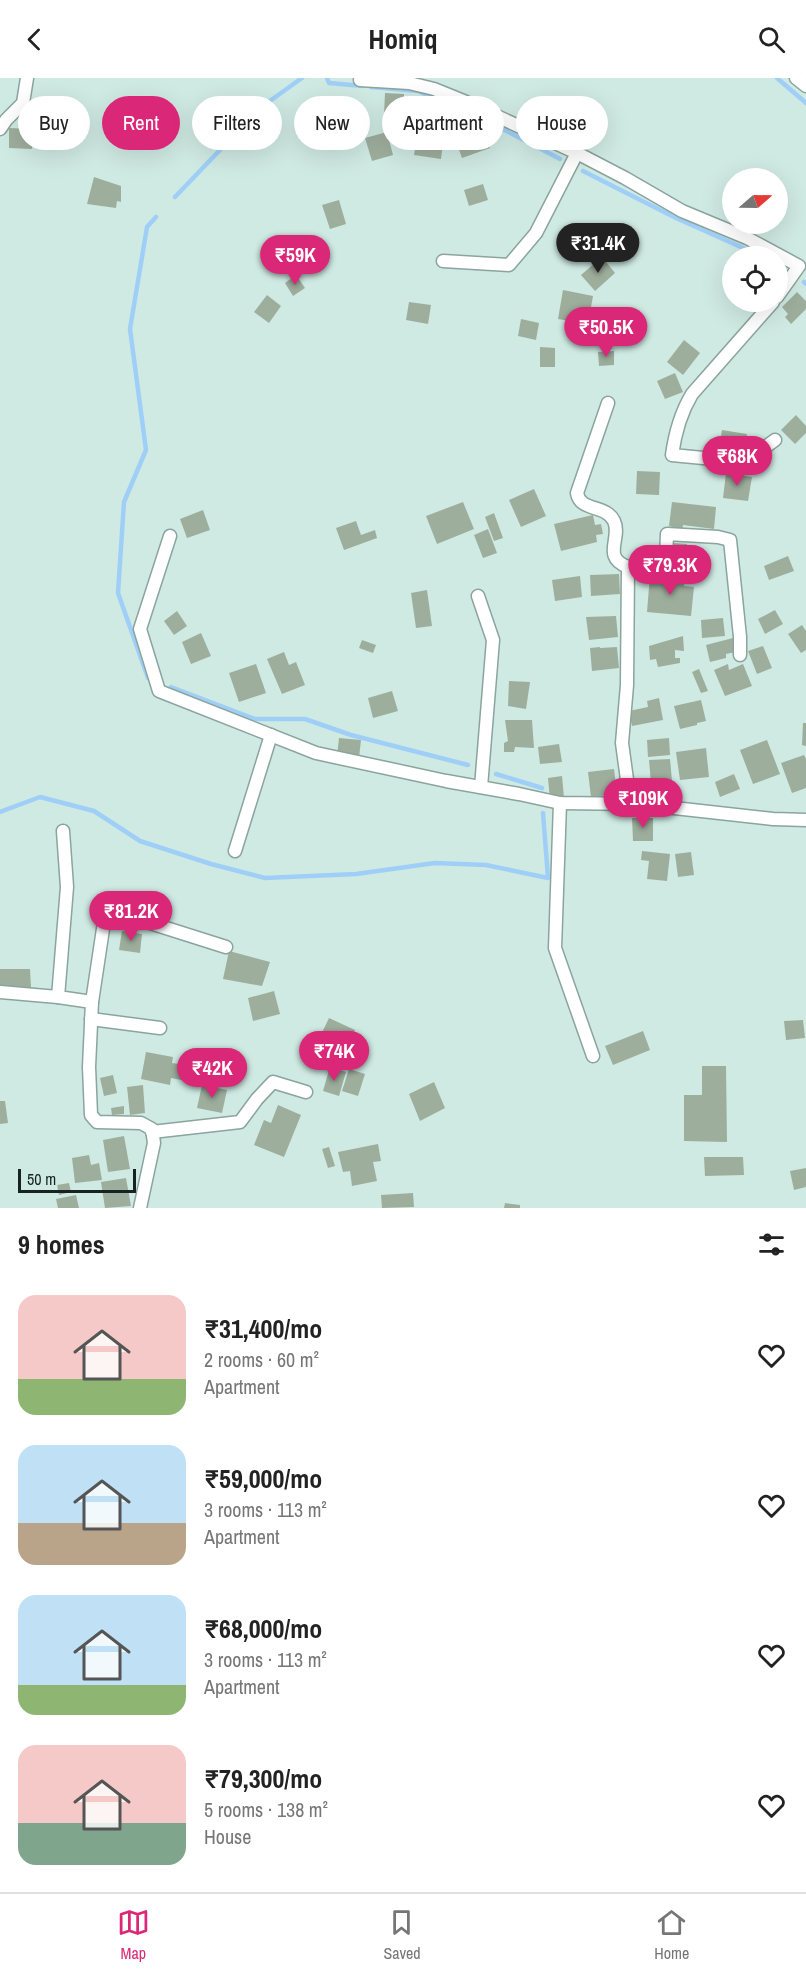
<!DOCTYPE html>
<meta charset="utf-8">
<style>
:root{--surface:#fff;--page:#f2f2f2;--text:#222;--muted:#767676;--line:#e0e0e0;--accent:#db2777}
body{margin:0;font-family:"Archivo Narrow",sans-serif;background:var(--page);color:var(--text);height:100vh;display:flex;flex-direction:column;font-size:22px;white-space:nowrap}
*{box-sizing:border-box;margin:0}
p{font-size:20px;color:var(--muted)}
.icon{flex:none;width:33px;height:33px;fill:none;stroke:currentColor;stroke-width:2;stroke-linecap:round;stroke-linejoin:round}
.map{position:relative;height:1130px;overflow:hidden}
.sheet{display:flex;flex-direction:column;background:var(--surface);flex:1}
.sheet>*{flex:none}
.top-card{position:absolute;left:18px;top:18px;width:771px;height:54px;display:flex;gap:12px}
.needle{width:39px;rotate:70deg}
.tools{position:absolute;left:722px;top:90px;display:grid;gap:12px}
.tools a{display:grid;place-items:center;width:66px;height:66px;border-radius:50%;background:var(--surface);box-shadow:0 6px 24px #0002;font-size:30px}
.scale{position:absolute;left:18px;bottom:15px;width:118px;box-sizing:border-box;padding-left:6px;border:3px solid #182220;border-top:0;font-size:16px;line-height:21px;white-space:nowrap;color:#182220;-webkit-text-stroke:4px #cfeae3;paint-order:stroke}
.price{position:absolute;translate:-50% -51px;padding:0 14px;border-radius:21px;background:var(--accent);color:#fff;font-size:20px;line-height:39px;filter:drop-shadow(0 2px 3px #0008)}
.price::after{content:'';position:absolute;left:50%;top:36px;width:18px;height:14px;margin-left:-9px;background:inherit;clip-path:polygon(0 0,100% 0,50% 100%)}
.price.current{background:#222;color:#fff}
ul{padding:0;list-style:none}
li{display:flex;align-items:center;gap:18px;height:150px;padding:0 18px}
li span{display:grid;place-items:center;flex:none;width:168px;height:120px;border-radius:18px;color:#555}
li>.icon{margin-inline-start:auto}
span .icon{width:72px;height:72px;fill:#fffc;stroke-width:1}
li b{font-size:26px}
h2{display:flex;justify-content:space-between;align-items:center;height:72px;padding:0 18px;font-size:26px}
.tag{padding:0 21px;border-radius:27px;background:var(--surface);box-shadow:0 6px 24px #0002;font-size:21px;line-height:54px}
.tag.current{background:var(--accent);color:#fff}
header{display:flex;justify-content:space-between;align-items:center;height:78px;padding:0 18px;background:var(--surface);font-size:27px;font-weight:700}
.tab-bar{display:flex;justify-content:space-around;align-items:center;height:84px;border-top:2px solid var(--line);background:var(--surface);font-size:16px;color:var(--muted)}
.tab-bar a{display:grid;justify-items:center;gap:3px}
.tab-bar .current{color:var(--accent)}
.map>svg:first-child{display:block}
</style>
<header><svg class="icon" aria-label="back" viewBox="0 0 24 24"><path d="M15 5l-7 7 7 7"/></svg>Homiq<svg class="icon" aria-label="search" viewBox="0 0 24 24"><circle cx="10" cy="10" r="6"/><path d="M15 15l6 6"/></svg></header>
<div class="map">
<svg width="806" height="1130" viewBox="0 0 806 1130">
<rect width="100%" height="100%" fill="#cfeae3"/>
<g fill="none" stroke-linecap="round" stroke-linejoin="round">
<g stroke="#9fcff7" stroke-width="4.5">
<path d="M327 0 329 5 363 8"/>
<path d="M777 0 806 25"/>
<path d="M371 9 418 13 499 49 560 81"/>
<path d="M583 93 676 140 761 178"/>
<path d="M175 119 260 30 302 0"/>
<path d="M777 188 781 191"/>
<path d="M804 204 806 206"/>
<path d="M148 600 118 515 124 424 146 372 130 251 147 149 156 139"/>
<path d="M171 609 255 641H305L351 657 468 687"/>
<path d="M496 696 542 710"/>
<path d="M0 734 40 719 94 733 140 763 211 786 265 800 356 796 435 785 486 787 548 800 543 735"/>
</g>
</g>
<g fill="#9eae9d">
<path d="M385 15 404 16V37L384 36Z"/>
<path d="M482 48 490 70 462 80 454 58Z"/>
<path d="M426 49 440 51 439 57H444L441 81 414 77 418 55 425 56Z"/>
<path d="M9 50 33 51 32 71 9 70Z"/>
<path d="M387 54 393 77 372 83 365 60Z"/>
<path d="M94 99 121 108V124L117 123 116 130 87 126Z"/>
<path d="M483 106 488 122 469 128 464 112Z"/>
<path d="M339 122 346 146 330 151 322 127Z"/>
<path d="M617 150 625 173 603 181 595 158Z"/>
<path d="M602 179 615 195 595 213 581 197Z"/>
<path d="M296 197 305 210 293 218 285 205Z"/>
<path d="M563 212 593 218 588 246 558 241Z"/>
<path d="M797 214 806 223V231L791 246 785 239 788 236 782 229Z"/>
<path d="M267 217 281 228 269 245 254 234Z"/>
<path d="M409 224 431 227 428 246 406 242Z"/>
<path d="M625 231 634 238 627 248 618 241Z"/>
<path d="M521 241 539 245 536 262 518 258Z"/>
<path d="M684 262 700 275 683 297 667 284Z"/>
<path d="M540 269 555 270V289H540Z"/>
<path d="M614 273V287L599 288 598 274Z"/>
<path d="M675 295 683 314 665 321 657 303Z"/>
<path d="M796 337 806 348V355L795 366 781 352Z"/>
<path d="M722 352 747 356 744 381 718 377Z"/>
<path d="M637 393 660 394 659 417 636 416Z"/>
<path d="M726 395 752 399 748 423 723 420Z"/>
<path d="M534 411 546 438 521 449 509 422Z"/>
<path d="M463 424 474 451 437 466 426 438Z"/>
<path d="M672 424 716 429 714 451 683 447 682 454 672 453 673 449 669 448Z"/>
<path d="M203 432 210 452 187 460 180 441Z"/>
<path d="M494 435 503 460 494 463 485 439Z"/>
<path d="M593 437 595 447 601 446 603 456 596 457 597 464 561 473 554 446Z"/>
<path d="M356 443 361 457 375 452 377 460 344 472 336 450Z"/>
<path d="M488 451 497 475 483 480 474 457Z"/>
<path d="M673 465 687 466V469L702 470V494L672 493Z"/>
<path d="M788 478 794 493 769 502 764 488Z"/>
<path d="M619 496 620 516 591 518 590 497Z"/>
<path d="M650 497 685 500 684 508 694 509 691 538 647 534Z"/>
<path d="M580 498 582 519 555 523 552 502Z"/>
<path d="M427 512 432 548 416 550 411 515Z"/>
<path d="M775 532 783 546 765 556 758 541Z"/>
<path d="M177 533 187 548 174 557 164 543Z"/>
<path d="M616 538 618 559 589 562 586 539Z"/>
<path d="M723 540 725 558 702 560 701 542Z"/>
<path d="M802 547 806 553V572L801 575 788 556Z"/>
<path d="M201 555 211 578 191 586 182 564Z"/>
<path d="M683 558 684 573 675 572V580H680V585L658 589 656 581 650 582 649 568Z"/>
<path d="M733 560 736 574 726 576V580L710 584 706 567Z"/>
<path d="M362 562 376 567 373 575 359 570Z"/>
<path d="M763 568 772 590 757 596 748 573Z"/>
<path d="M600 569V570L617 569 619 590 592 593 590 570Z"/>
<path d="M284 574 289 587 296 584 305 607 282 616 267 581Z"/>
<path d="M256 586 266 615 239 624 229 595Z"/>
<path d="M728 586 729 592 743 586 752 608 725 618 714 592Z"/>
<path d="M699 591 708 613 701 615 692 594Z"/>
<path d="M509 603 530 604 526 631 508 628Z"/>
<path d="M392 613 398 633 373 640 368 620Z"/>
<path d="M659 620 663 642 632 648 629 633 648 629 647 623Z"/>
<path d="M701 622 706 643 697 645V647L680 651 674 628Z"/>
<path d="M505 642H532L534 670 515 669 514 674H504V665L508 663Z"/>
<path d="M803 645H806V668L802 667Z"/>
<path d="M339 660 361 662 359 680 337 678Z"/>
<path d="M669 660 670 677 648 679 647 662Z"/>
<path d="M767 662 780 696 753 706 740 672Z"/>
<path d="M559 666 562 684 540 686 538 669Z"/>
<path d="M706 670 709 699 680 702 676 674Z"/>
<path d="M804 677 806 681V710L792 715 781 685Z"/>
<path d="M670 681 672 703 651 705 649 682Z"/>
<path d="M614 691 617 716 591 719 588 694Z"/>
<path d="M734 696 740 711 720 719 715 704Z"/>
<path d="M562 698 564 720 550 722 548 700Z"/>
<path d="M632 740H653V763H633Z"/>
<path d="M642 773 670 776 667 803 647 801 649 783 641 782Z"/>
<path d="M691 774 694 797 678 799 675 776Z"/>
<path d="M122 853 142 856 140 875 119 872Z"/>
<path d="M229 873 270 884 262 908 223 901Z"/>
<path d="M0 891H30L31 909 0 910Z"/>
<path d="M274 913 280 936 253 943 248 920Z"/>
<path d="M329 940 355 952 344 976 318 963Z"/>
<path d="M803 942 805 960 786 962 784 943Z"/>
<path d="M643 953 650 972 613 987 605 968Z"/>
<path d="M146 974 173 979 172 985 186 987 184 995 192 996 191 1004 171 1000 170 1007 141 1001Z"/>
<path d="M702 988H726L727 1064 684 1063V1017H702Z"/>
<path d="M330 989 346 994 339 1018 323 1013Z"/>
<path d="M349 991 365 996 358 1018 342 1013Z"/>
<path d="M113 997 117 1015 104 1018 100 1000Z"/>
<path d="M434 1004 445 1030 420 1043 409 1016Z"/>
<path d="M143 1007 145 1035 130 1037 127 1009Z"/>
<path d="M202 1007 227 1012 222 1035 197 1030Z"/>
<path d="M0 1023H5L8 1045 0 1046Z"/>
<path d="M278 1027 301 1037 284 1079 254 1067 264 1042 271 1045Z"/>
<path d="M124 1028V1036L112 1037 111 1030Z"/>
<path d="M124 1058 130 1091 108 1094 103 1062Z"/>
<path d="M378 1066 381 1083 373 1084 377 1103 352 1108 350 1093 343 1094 338 1074Z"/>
<path d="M329 1069 335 1088 328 1090 322 1071Z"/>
<path d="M89 1077 91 1087 99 1085 102 1102 75 1105 72 1080Z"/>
<path d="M704 1079H743L744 1097 705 1098Z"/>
<path d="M806 1090V1109L794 1112 790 1093Z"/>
<path d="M126 1100 131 1128 105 1130 101 1104Z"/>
<path d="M69 1105 71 1114 59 1117 57 1107Z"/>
<path d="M413 1115 414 1129 382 1130 381 1117Z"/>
<path d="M76 1117 79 1130H58L56 1121Z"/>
<path d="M505 1125 520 1127V1130H504Z"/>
</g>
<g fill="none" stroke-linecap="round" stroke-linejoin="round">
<defs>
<g id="minor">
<path d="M796 0 806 8"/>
<path d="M360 2 409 5 434 11 466 24 577 75 625 100 682 133 747 160 799 188 777 219"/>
<path d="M0 51 6 42 23 25 27 0"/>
<path d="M443 183 509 187 536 155 577 75"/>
<path d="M773 224 692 316C680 336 675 355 672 377L745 384 775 362"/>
<path d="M608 325 577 415C580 434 606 426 614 443 622 460 601 479 628 489"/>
<path d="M170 458 140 551 159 613 316 675 446 703 519 716 560 725 638 726"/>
<path d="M478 518 493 562 481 709"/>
<path d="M740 577V559L730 462 718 459 667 456C666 494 663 490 628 489L627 607 622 665 628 709 638 726 773 741 806 742"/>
<path d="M560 725 555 870 593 978"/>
<path d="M63 753 67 809 58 919 92 924"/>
<path d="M235 773 271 657"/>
<path d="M0 914 58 919"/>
<path d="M91 941 160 950"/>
<path d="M152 1054 240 1044 257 1021 273 1004 306 1014"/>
<path d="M140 1130 154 1065 152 1051 141 1045 97 1044 91 1037 89 989 92 924 106 831 226 869"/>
</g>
</defs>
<use href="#minor" stroke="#8ba49d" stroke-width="15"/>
<use href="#minor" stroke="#fff" stroke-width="12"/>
</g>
</svg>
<div class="tools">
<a><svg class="needle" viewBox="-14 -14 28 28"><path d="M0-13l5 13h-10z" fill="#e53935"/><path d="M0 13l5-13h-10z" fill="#767676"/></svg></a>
<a><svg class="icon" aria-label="locate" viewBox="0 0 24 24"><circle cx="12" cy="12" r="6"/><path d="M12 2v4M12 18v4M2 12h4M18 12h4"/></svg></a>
</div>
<div class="scale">50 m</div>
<b class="price current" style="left:598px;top:196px">₹31.4K</b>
<b class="price" style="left:295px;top:208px">₹59K</b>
<b class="price" style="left:606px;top:280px">₹50.5K</b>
<b class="price" style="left:737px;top:409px">₹68K</b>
<b class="price" style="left:670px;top:518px">₹79.3K</b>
<b class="price" style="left:643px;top:751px">₹109K</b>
<b class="price" style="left:131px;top:864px">₹81.2K</b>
<b class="price" style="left:334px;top:1004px">₹74K</b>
<b class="price" style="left:212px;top:1021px">₹42K</b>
<div class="top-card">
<a class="tag">Buy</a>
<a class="tag current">Rent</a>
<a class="tag">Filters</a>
<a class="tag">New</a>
<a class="tag">Apartment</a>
<a class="tag">House</a>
</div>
</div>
<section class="sheet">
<h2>9 homes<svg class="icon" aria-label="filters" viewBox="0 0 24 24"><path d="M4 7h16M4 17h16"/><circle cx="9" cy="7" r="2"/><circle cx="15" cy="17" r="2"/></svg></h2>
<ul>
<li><span style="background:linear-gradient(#f6c9c9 70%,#8fb573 0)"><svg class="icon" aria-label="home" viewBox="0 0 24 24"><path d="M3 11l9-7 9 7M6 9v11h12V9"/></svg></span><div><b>₹31,400/mo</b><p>2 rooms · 60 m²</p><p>Apartment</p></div><svg class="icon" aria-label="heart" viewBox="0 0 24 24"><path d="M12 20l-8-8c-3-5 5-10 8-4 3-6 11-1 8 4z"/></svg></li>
<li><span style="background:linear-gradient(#bfe0f5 65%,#b9a48a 0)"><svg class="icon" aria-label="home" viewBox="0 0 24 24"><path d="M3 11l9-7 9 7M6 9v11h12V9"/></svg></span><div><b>₹59,000/mo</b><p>3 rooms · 113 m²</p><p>Apartment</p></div><svg class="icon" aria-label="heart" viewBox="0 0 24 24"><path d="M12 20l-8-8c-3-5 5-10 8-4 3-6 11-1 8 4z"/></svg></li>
<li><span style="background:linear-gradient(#bfe0f5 75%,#8fb573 0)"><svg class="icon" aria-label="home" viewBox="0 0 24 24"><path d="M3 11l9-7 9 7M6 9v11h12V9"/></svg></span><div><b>₹68,000/mo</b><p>3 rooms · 113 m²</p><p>Apartment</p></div><svg class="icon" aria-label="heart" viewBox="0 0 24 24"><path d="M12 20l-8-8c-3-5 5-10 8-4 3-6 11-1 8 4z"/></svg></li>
<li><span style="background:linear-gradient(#f6c9c9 65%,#7fa58c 0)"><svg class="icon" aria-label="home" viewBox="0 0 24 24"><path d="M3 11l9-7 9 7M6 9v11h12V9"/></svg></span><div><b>₹79,300/mo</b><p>5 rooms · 138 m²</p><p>House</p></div><svg class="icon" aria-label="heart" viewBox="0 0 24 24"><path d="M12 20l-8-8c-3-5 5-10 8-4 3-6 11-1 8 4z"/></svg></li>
</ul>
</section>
<nav class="tab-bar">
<a class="current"><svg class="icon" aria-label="map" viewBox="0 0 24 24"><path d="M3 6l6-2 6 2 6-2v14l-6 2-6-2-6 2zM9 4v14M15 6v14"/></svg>Map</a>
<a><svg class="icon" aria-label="saved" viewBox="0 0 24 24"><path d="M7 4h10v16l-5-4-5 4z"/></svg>Saved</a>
<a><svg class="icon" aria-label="home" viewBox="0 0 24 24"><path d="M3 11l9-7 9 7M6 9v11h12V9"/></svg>Home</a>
</nav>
